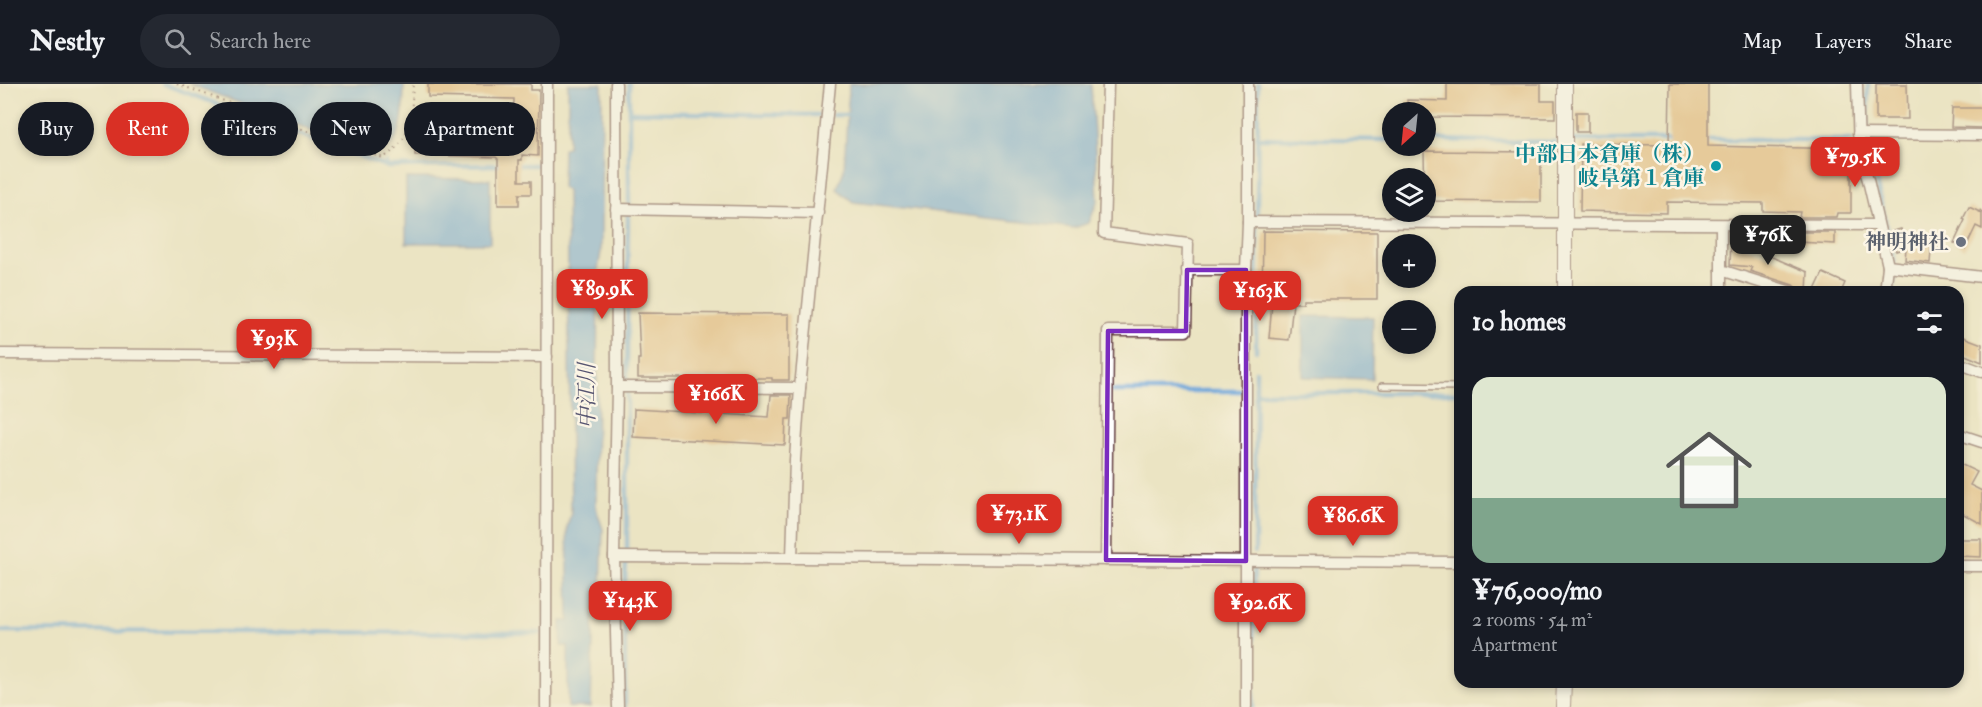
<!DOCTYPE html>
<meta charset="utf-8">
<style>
:root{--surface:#171b24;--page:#242831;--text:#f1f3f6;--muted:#9ea1a6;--line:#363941;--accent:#d93025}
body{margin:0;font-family:"IM FELL Double Pica","Noto Serif JP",serif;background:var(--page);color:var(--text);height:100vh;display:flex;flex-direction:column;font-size:22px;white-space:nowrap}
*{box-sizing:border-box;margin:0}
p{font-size:20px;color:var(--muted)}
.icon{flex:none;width:33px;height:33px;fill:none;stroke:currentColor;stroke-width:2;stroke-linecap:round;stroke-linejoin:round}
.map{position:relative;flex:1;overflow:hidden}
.panel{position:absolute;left:1454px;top:202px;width:510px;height:402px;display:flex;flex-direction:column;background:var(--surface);border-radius:18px;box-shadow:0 3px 9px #0003}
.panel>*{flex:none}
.hud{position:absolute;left:18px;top:18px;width:570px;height:54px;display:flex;gap:12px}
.needle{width:39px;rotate:207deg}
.tools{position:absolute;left:1382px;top:18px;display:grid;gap:12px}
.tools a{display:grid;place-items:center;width:54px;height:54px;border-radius:50%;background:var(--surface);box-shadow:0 3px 9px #0003;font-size:30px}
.price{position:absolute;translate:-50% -51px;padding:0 14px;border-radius:12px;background:var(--accent);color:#fff;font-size:20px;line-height:39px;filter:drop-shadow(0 2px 3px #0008)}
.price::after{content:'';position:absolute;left:50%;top:36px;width:18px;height:14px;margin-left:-9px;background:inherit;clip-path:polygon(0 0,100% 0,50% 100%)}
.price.on{background:#222;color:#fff}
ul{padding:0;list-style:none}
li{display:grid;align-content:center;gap:12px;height:318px;padding:0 18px}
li+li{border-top:2px solid var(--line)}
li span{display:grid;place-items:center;height:186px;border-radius:18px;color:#555}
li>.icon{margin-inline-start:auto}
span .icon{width:108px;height:108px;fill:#fffc;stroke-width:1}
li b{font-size:26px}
h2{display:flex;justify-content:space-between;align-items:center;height:72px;padding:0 18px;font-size:26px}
.tag{padding:0 21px;border-radius:27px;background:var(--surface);box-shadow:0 3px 9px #0003;font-size:21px;line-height:54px}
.tag.on{background:var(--accent);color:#fff}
header{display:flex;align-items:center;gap:36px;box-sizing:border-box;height:84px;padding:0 30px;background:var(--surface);border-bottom:2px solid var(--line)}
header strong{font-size:28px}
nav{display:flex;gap:33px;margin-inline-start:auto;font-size:21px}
.search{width:420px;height:54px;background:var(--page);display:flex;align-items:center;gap:15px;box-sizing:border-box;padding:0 21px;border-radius:33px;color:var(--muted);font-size:22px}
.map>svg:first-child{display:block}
</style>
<header>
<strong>Nestly</strong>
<div class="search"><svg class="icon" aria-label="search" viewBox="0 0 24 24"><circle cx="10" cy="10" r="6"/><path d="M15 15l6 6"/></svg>Search here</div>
<nav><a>Map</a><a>Layers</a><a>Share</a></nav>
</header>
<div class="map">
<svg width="1982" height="623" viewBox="0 0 1982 623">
<rect width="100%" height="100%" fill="#fcf5e5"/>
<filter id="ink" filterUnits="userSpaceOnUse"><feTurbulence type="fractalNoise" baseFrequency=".0167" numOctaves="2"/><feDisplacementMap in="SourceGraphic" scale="12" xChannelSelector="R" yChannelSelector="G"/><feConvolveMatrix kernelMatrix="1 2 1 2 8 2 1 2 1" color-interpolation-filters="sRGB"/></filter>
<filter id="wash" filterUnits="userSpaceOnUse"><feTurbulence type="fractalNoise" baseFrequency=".008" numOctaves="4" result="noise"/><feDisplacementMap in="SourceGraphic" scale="24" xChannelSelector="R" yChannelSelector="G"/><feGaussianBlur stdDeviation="1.35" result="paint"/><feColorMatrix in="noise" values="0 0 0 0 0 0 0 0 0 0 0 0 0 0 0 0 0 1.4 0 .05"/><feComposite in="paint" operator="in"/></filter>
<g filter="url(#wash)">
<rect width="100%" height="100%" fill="#ebe4c3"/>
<g fill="#6aa5da" stroke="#5a6282" stroke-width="1.5">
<path d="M189 0H404C403 19 406 57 384 65 378 67 370 66 364 66Z"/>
<path d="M568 0H602L601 168 598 185 596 424 603 445 601 506 594 525 591 623H568V562H561V537H569L567 443 571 429 567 107 562 103 563 64 568 63Z"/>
<path d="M849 0H1091L1098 116 1089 139 1074 144 853 118 837 105 844 86Z"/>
<path d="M406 94 490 95V159H406Z"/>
<path d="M1303 232 1373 233 1372 295 1303 293Z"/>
</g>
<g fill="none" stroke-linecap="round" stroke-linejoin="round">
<g stroke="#6aa5da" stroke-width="4.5">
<path d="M163 0 388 83"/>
<path d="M629 28 818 31"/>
<path d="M833 31H848"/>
<path d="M1867 45 1868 0"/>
<path d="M1257 54 1392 56"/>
<path d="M1866 55 1895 178"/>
<path d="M1425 56 1555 58"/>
<path d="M1574 56H1675"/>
<path d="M1704 56H1851"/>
<path d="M386 79 388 83 504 81"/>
<path d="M515 81H539"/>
<path d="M629 122V0"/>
<path d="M1257 132 1258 0"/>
<path d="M1894 202 1895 190"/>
<path d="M1256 267 1257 145"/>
<path d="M627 300 628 130"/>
<path d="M1112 307H1241"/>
<path d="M627 309V468"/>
<path d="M1256 309H1460"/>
<path d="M1255 468 1256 287"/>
<path d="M0 547 541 549"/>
<path d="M625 623V500L626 479"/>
<path d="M1253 623 1254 483"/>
</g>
</g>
<g id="blocks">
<g fill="#e0ab67">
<path d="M428 0H531V6H539L538 72 522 71V76H519V97H531V110H519V121H498V75L496 73 415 71V55L513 58 514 15 428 13Z"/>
<path d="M1447 0H1541V17H1555V34L1425 33V28H1407V16L1447 17Z"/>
<path d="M1670 0H1708V62L1851 65V129H1837L1836 133H1799L1800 128 1763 127V119L1667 118V129L1580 127 1581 60 1669 61Z"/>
<path d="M1876 0H1907L1908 35H1876Z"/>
<path d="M1952 24H1982V44L1951 43Z"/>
<rect x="1576" y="28" width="12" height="20"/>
<path d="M1424 67 1541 68V118L1425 117Z"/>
<path d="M1969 123 1982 129V145L1976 142 1965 165 1954 159 1965 136 1963 135Z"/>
<path d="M1901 145 1902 149 1932 154 1930 179 1905 176 1906 164 1896 167 1890 148Z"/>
<path d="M1263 147 1377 148V215H1303V219H1293L1289 256 1269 254 1272 219 1262 218Z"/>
<path d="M1798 148H1835V160L1798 158Z"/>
<path d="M1731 156 1808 188 1807 208 1798 205 1793 201 1750 187 1752 183 1730 181Z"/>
<path d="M1823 189 1845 199 1841 208H1814Z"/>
<path d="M638 229 789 230V296H772V294H638V275H640Z"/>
<path d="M1958 251 1982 260V278L1958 268Z"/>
<path d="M771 311H791L790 335H786L785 361 633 353 634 325 769 333Z"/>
<path d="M1958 379 1977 388 1970 401 1982 407V440L1958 427Z"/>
<path d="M1958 455H1981V473L1958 472Z"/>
</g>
</g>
</g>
<g filter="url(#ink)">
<use href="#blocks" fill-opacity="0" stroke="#623d42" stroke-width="1.5"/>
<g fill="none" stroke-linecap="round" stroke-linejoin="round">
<defs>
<path id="service" d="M1382 302 1460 303"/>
<g id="minor">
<path d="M616 0 617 303 614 473 618 623"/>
<path d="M1857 0 1859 67 1868 96 1888 182 1885 208"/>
<path d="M1858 50 1982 51"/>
<path d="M616 125 818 129"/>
<path d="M1248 138 1877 141"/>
<path d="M1721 141V208"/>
<path d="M1888 182 1982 193"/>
<path d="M1187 186H1246"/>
<path d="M1721 186 1791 208"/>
<path d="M0 270 547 273"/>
<path d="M1958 279 1982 288"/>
<path d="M617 303 800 304"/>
<path d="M1958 350 1982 358"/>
<path d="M614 473 1460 478"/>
<path d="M792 474 795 376 800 304 830 0"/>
<path d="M1106 476 1108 247H1186L1188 160 1104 149 1108 0"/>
<path d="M1958 482H1982"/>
<path d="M546 623 547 0"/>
<path d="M1246 623V186L1248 138V0"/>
</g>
<g id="tertiary">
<path d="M1565 208V0"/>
<path d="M1563 623 1564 598"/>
</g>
</defs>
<use href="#service" stroke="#623d42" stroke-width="8"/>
<use href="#minor" stroke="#623d42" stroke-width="13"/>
<use href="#tertiary" stroke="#623d42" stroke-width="16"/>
<g stroke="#623d42" stroke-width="2" stroke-dasharray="1.5 4.5" stroke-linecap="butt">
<path d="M177 0 383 74C413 55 411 32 413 0"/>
<path d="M1980 127 1982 124"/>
</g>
<use href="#service" stroke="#fff" stroke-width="5"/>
<use href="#minor" stroke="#fff" stroke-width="10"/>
<use href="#tertiary" stroke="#fff" stroke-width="14"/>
</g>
</g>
<path d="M0 0H1982V623H0ZM1187 186H1246V477L1106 476 1108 247H1186Z" fill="#ebe4c3" fill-opacity=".55" fill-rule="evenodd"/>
<path fill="none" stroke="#7b2cbf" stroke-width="4.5" stroke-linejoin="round" d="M1187 186H1246V477L1106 476 1108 247H1186Z"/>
<circle fill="#0f9aa8" stroke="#fcf5e5" stroke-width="2" cx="1716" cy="82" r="6"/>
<circle fill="#6b7280" stroke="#fcf5e5" stroke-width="2" cx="1961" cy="158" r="6"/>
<g text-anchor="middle" stroke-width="5" stroke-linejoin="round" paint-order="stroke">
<g font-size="21" font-weight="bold" fill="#0d838f" stroke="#fcf5e5" text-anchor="end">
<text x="1704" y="77">中部日本倉庫（株）<tspan x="1704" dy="24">岐阜第１倉庫</tspan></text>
</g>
<g font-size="21" font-weight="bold" fill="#5b616d" stroke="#fcf5e5" text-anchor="end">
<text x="1949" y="165">神明神社</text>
</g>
<g font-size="22" font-style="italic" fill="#575571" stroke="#fcf5e5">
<text transform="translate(586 312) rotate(-90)" y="8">中江川</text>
</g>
</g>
</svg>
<div class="tools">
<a><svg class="needle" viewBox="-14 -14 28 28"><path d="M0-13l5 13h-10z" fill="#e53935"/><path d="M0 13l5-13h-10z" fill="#9ea1a6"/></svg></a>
<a><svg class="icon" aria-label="layers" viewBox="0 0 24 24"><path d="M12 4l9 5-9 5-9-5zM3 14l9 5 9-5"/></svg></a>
<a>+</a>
<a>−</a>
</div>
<b class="price" style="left:1855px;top:104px">¥79.5K</b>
<b class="price on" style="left:1768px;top:182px">¥76K</b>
<b class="price" style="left:602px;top:236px">¥89.9K</b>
<b class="price" style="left:1260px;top:238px">¥163K</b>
<b class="price" style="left:274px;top:286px">¥93K</b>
<b class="price" style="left:716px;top:341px">¥166K</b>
<b class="price" style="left:1019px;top:461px">¥73.1K</b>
<b class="price" style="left:1353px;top:463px">¥86.6K</b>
<b class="price" style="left:630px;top:548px">¥143K</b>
<b class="price" style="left:1260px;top:550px">¥92.6K</b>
<div class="hud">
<a class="tag">Buy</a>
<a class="tag on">Rent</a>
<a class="tag">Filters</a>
<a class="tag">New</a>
<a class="tag">Apartment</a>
</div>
<section class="panel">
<h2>10 homes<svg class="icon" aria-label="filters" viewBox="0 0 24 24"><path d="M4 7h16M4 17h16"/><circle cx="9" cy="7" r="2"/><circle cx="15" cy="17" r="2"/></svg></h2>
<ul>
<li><span style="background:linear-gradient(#dfe7d0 65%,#7fa58c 0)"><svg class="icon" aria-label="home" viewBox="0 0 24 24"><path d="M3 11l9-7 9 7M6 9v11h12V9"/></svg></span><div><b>¥76,000/mo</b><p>2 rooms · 54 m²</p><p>Apartment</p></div></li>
</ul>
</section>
</div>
